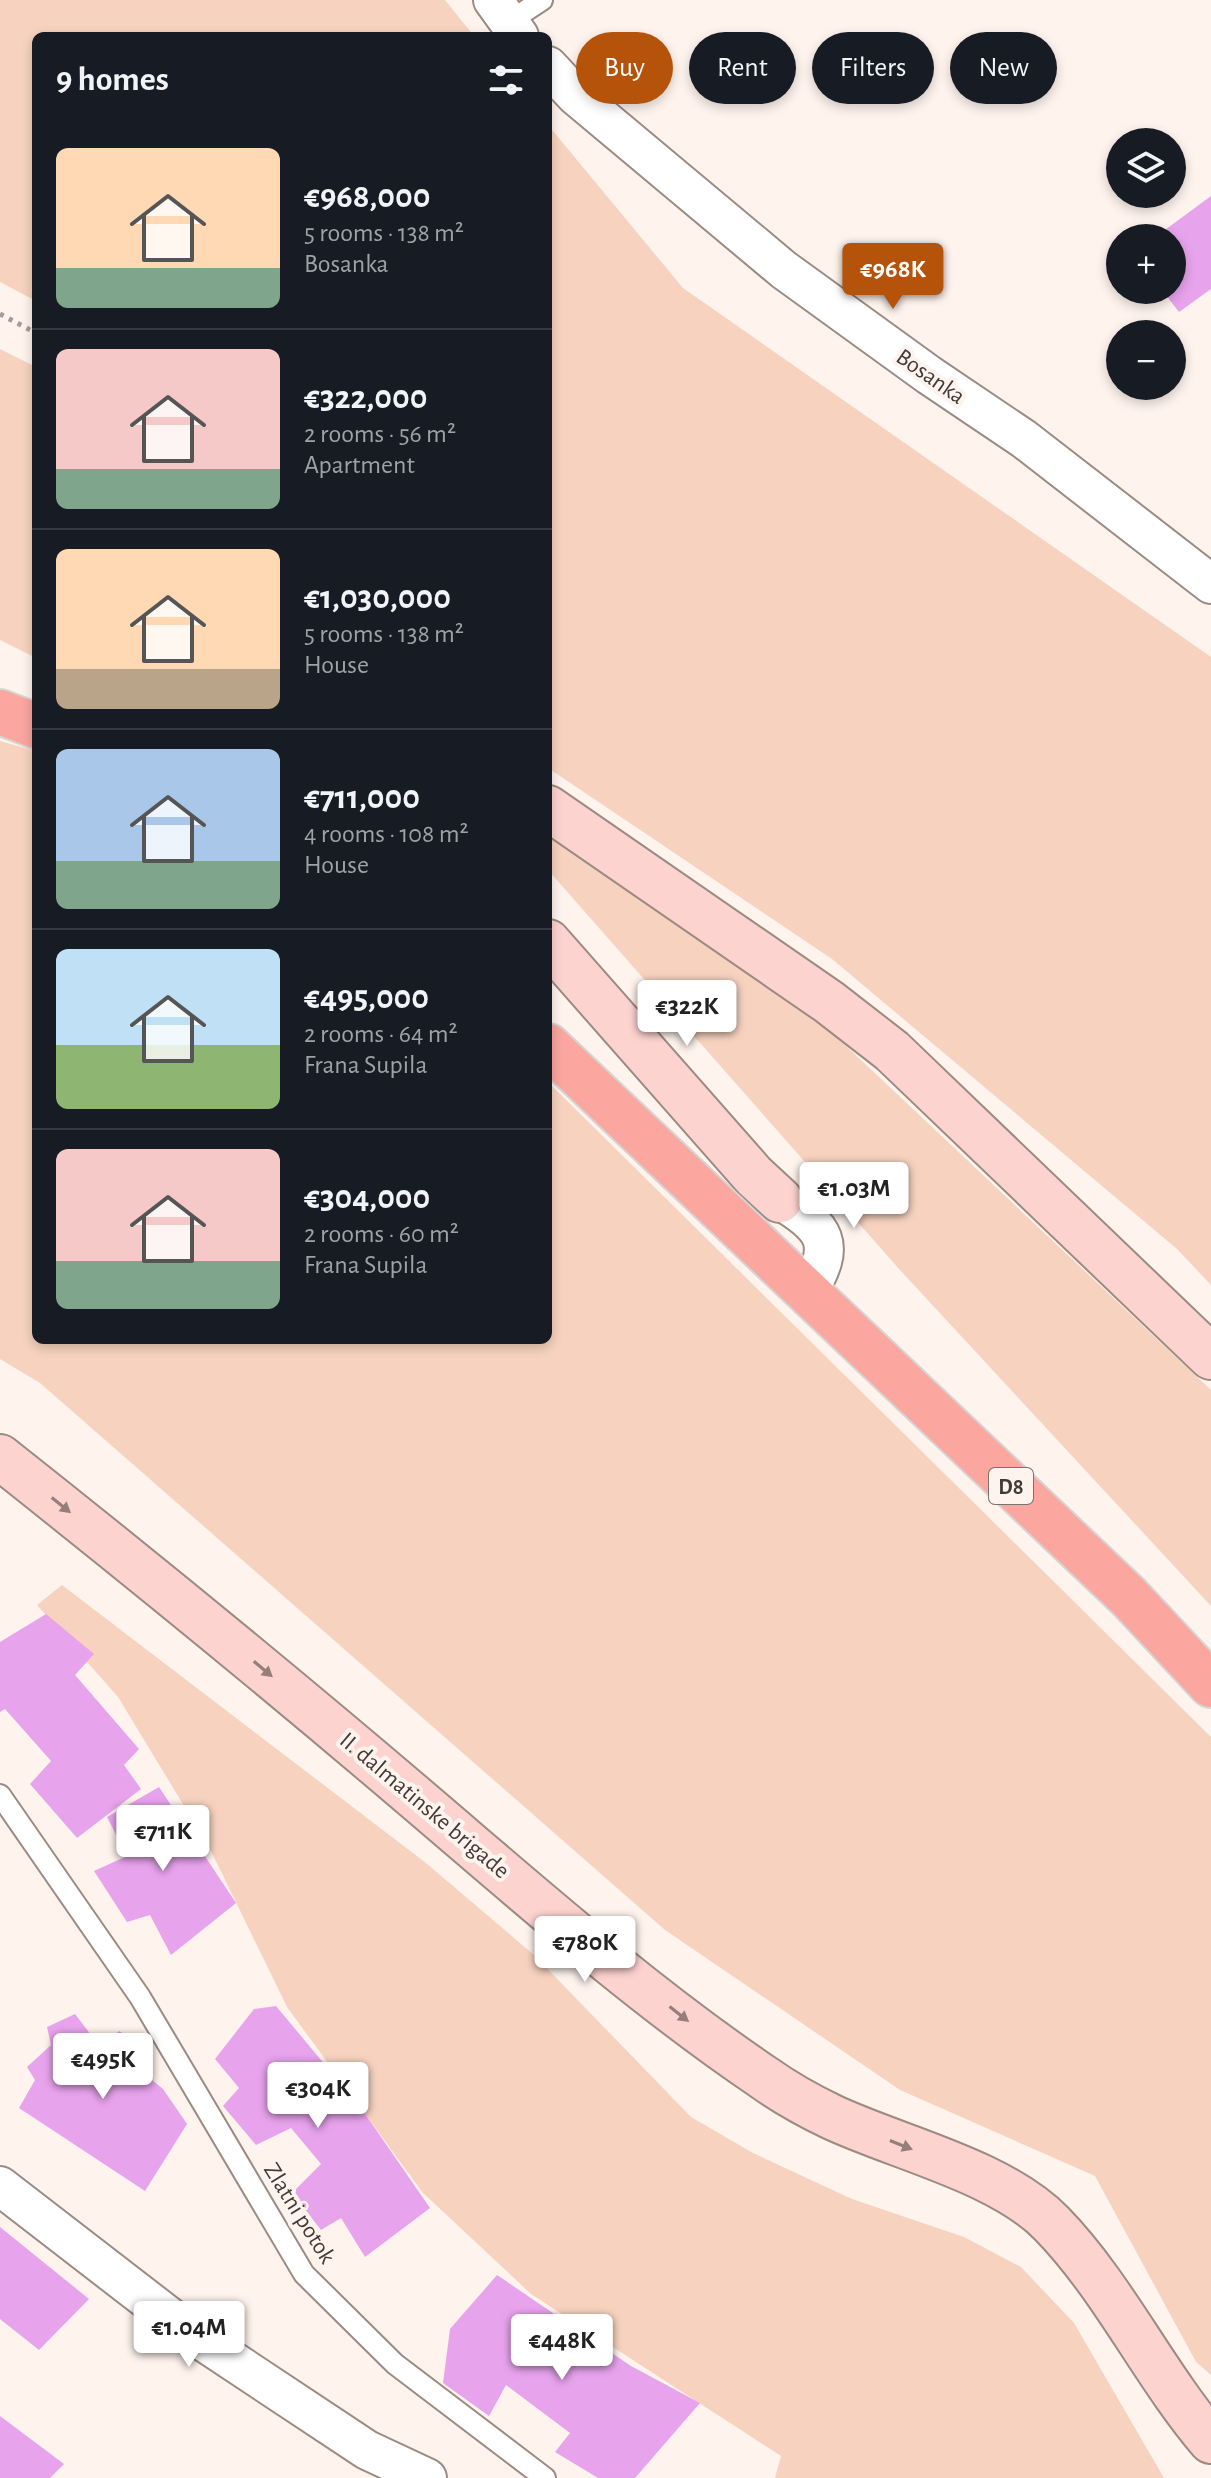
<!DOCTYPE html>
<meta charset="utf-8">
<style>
:root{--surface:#171b24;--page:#242831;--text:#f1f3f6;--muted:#9ea1a6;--line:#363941;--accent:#b45309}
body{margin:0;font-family:"Alegreya Sans",sans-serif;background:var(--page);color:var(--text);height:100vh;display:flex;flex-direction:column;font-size:30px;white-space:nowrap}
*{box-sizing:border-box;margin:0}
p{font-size:26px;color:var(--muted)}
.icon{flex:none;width:44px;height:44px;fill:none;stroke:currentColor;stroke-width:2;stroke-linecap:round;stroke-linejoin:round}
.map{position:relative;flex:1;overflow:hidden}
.sheet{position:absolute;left:32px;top:32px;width:520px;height:1312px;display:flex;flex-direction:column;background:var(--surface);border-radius:12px;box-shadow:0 4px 12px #0003}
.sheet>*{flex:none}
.banner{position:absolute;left:576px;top:32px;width:514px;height:72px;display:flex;gap:16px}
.fabs{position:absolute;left:1106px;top:128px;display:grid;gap:16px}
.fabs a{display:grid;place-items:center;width:80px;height:80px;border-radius:50%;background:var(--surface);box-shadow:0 4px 12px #0003;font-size:40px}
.price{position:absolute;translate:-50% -68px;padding:0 18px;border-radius:8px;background:#fff;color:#222;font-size:26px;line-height:52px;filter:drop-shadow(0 2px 4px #0008)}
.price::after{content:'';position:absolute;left:50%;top:48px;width:24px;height:18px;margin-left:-12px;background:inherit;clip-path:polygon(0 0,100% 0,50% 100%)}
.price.selected{background:var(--accent);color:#fff}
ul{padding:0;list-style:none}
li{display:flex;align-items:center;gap:24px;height:200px;padding:0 24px}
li+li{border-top:2px solid var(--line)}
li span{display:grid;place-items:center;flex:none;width:224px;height:160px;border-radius:12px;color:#555}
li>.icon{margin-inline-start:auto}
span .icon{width:96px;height:96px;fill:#fffc;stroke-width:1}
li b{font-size:34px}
h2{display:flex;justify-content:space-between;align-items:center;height:96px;padding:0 24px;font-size:34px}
.pill{padding:0 28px;border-radius:36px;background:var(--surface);box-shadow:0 4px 12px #0003;font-size:28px;line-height:72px}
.pill.selected{background:var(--accent);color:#fff}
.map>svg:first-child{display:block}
</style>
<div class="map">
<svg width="1211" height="2478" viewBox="0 0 1211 2478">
<rect width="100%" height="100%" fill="#fef3ed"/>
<g fill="#f7d3bf">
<path d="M0 0H445L474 36H36V301L0 282Z"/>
<path d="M548 125 683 288 1211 657V1285L1177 1249 832 959 548 768Z"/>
<path d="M0 349 36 367V658L0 640Z"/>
<path d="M0 741 36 751V1340H548V1082L1211 1737V2375L1196 2362 1095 2176 900 2090 665 1930 40 1383 0 1359Z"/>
<path d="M548 836 826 1027 1211 1390V1606L899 1269 548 870Z"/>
<path d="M62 1585 426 1863 534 1955 691 2117 753 2153 852 2199 964 2237 1021 2267 1074 2323 1164 2478H775L781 2456 531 2294 423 2193 287 2007 209 1847 118 1697 37 1605Z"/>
</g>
<g fill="#e8a3ed">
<path d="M1211 196V289L1179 312 1162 290H1172V238H1154Z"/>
<path d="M46 1614 94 1654 75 1675 139 1749 124 1765 141 1789 77 1838 30 1784 51 1761 5 1709 0 1712V1642Z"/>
<path d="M159 1787 236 1903 171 1955 150 1915 127 1922 94 1871 127 1856 107 1817Z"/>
<path d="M276 2006 361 2108 430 2208 365 2257 341 2218 321 2230 292 2193 321 2164 291 2128 256 2145 223 2106 239 2088 215 2059 254 2009Z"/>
<path d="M75 2014 101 2048 119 2031 147 2049 131 2063 163 2089 187 2124 145 2191 19 2108 35 2080 27 2067 51 2045 47 2027Z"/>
<path d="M0 2227 89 2299 39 2350 0 2319Z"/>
<path d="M497 2275 631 2366 700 2403 635 2478H598L555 2452 570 2433 506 2385 489 2416 443 2383 450 2329Z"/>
<path d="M0 2416 64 2464 50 2478H0Z"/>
</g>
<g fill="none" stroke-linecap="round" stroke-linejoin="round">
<defs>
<g id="lane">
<path d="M507 23 542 0"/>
<path d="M0 1795 140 1997 304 2274 395 2364 545 2478"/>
</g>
<g id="street">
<path d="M493 0 519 36"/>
<path d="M548 66 576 96 784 270 929 375 1024 439 1211 584"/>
<path d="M780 1200C825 1227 838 1244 807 1292"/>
<path d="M0 2186 189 2332 367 2450 427 2478"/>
</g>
<g id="secondary">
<path d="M548 808 829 1002 892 1051 1211 1357"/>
<path d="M548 942 754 1176 780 1200"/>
<path d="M0 1457C139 1567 276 1679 411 1794 525 1891 639 1993 763 2077 784 2092 809 2106 832 2117 898 2148 1001 2171 1052 2224 1114 2288 1153 2373 1211 2441"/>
</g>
<g id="primary">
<path d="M0 712 36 726"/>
<path d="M548 1046 1129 1597 1211 1685"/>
</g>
</defs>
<use href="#lane" stroke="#9b8b82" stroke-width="24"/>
<use href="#street" stroke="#9b8b82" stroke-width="42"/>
<use href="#secondary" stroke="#9b8b82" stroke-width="48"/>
<use href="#primary" stroke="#d5d4d3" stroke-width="48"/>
<path stroke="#a69c97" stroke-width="5" stroke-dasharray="4 6" stroke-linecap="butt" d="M0 314 36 333"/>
<use href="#lane" stroke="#fff" stroke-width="20"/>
<use href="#street" stroke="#fff" stroke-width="38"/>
<use href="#secondary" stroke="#fdd3cf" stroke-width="44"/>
<use href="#primary" stroke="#fba69f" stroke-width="44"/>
</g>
<defs><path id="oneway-solid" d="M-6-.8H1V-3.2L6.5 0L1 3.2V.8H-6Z" transform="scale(2)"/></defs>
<g fill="#967f7b">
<use href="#oneway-solid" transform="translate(61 1505) rotate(39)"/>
<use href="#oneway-solid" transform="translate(263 1669) rotate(40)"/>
<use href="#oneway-solid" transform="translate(679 2014) rotate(38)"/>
<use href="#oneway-solid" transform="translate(901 2145) rotate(22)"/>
</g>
<g text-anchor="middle" stroke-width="8" stroke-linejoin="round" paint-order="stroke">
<rect fill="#fef3ed" stroke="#7a726e" stroke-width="2" x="989" y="1468" width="44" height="36" rx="6"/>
<g font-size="22" font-weight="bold" fill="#423b37">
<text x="1011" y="1494">D8</text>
</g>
<g font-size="24" fill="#423b37" stroke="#fef3ed">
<text transform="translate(931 376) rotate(35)" y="8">Bosanka</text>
<text transform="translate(425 1805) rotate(40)" y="8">II. dalmatinske brigade</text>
<text transform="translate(300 2213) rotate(58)" y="8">Zlatni potok</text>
</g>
</g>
</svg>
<div class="fabs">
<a><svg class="icon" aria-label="layers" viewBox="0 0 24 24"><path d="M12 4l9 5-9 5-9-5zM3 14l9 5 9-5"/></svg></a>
<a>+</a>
<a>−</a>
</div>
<b class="price selected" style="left:893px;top:311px">€968K</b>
<b class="price" style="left:687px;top:1048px">€322K</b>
<b class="price" style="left:854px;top:1230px">€1.03M</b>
<b class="price" style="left:163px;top:1873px">€711K</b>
<b class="price" style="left:585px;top:1984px">€780K</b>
<b class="price" style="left:103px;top:2101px">€495K</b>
<b class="price" style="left:318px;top:2130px">€304K</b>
<b class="price" style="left:189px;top:2369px">€1.04M</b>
<b class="price" style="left:562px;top:2382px">€448K</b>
<div class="banner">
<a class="pill selected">Buy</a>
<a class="pill">Rent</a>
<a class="pill">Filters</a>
<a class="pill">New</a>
</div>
<section class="sheet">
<h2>9 homes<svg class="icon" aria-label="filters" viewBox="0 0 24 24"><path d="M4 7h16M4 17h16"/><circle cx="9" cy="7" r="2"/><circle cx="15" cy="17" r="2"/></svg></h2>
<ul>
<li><span style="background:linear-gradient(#ffd9b3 75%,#7fa58c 0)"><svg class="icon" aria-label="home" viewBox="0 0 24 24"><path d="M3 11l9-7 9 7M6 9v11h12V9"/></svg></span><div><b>€968,000</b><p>5 rooms · 138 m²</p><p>Bosanka</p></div></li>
<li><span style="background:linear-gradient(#f6c9c9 75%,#7fa58c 0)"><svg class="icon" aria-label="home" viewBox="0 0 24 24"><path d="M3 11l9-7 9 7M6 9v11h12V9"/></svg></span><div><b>€322,000</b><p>2 rooms · 56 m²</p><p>Apartment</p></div></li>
<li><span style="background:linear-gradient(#ffd9b3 75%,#b9a48a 0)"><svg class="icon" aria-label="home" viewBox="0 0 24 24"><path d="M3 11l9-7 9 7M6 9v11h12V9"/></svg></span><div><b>€1,030,000</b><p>5 rooms · 138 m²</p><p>House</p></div></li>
<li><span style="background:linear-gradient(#a9c7e8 70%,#7fa58c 0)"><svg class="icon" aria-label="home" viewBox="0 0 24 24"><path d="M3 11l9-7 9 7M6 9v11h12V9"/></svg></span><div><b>€711,000</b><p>4 rooms · 108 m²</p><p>House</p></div></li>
<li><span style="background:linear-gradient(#bfe0f5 60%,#8fb573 0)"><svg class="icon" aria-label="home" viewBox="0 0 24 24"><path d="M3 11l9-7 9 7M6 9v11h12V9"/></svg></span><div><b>€495,000</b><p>2 rooms · 64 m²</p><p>Frana Supila</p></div></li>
<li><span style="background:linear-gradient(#f6c9c9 70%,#7fa58c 0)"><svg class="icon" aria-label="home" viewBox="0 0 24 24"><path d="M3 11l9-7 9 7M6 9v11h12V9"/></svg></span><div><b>€304,000</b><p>2 rooms · 60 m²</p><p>Frana Supila</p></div></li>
</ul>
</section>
</div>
